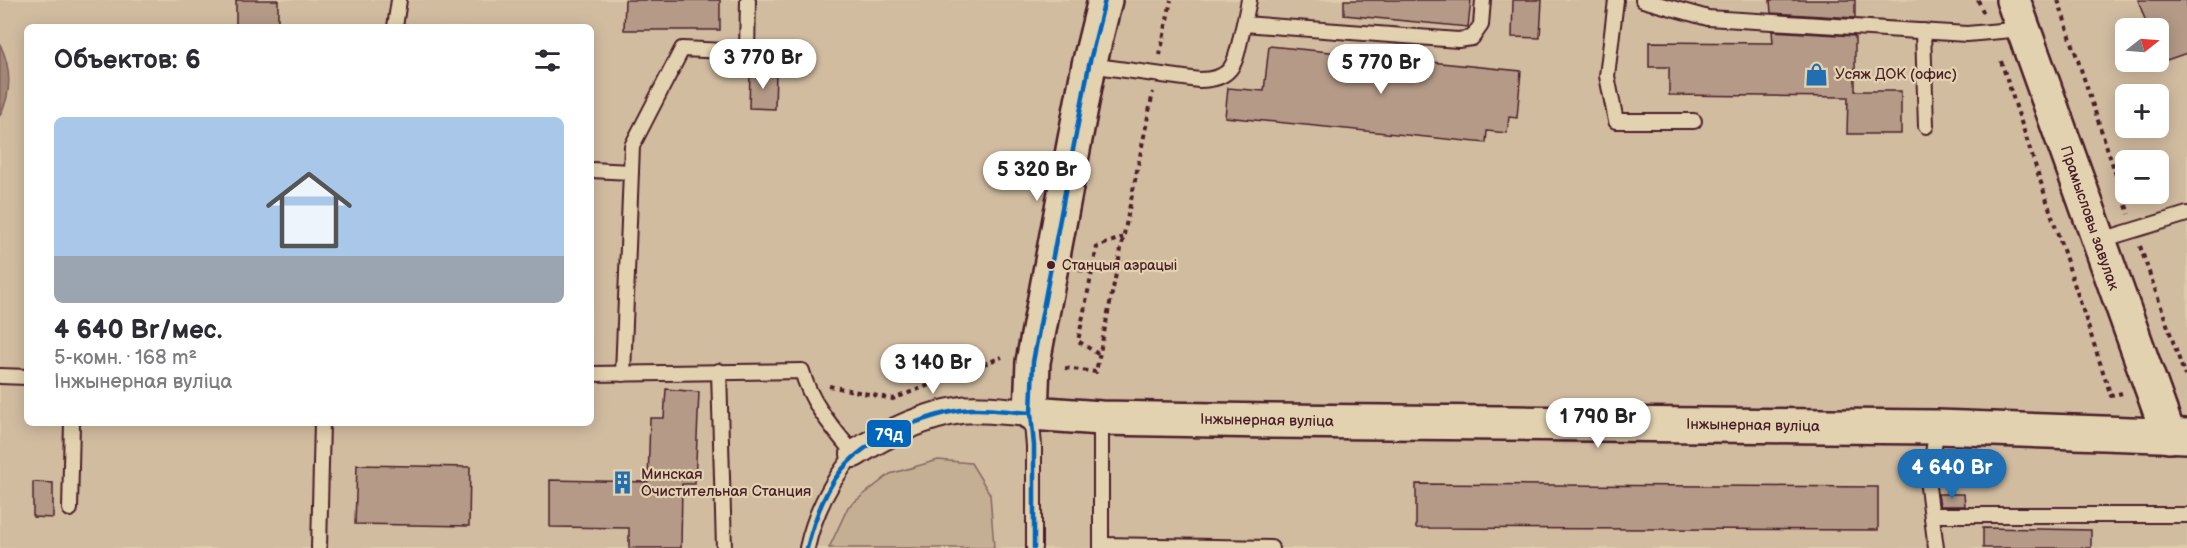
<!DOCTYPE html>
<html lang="ru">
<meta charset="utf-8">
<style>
:root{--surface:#fff;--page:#f7f7f7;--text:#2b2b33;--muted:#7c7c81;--accent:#1f6fb2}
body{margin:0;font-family:"Balsamiq Sans",sans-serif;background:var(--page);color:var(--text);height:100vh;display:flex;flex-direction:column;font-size:22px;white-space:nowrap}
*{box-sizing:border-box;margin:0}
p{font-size:20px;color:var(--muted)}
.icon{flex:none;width:33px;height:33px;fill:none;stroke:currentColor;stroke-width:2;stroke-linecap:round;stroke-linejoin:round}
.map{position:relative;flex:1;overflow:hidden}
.sheet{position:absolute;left:24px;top:24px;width:570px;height:402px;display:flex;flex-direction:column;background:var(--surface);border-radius:9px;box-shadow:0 3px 15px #0003}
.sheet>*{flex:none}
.needle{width:39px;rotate:73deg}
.buttons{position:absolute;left:2115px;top:18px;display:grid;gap:12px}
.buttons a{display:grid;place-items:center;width:54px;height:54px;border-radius:9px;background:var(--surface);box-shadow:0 3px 15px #0003;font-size:30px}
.price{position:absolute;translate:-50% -51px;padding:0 14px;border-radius:21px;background:#fff;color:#222;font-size:20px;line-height:39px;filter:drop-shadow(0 2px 3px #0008)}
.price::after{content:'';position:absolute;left:50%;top:36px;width:18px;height:14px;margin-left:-9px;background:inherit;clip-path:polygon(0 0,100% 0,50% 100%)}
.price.selected{background:var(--accent);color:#fff}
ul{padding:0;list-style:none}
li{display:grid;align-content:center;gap:12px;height:318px;padding:0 30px}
li span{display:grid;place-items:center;height:186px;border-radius:9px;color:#555}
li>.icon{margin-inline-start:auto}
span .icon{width:108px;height:108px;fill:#fffc;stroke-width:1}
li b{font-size:26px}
h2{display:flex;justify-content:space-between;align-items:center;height:72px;padding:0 30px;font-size:26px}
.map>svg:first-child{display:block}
</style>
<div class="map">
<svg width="2187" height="548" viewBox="0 0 2187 548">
<rect width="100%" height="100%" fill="#ddcbaa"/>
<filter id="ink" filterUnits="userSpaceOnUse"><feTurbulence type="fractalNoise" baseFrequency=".0167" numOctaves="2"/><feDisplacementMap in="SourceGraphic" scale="12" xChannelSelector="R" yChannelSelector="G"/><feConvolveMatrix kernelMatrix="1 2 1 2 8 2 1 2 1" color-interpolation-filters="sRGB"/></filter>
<g filter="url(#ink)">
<path fill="#d1bca0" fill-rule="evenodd" d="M0 0H2187V548H0ZM27 27H591V423H27ZM2126 28H2158V62H2126ZM2126 94H2158V128H2126ZM2126 160H2158V194H2126Z"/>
<path fill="#c4ae94" stroke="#876660" stroke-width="1.5" d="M938 460 971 463 990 494 994 548H829L848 507 890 474Z"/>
<path fill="#a28777" stroke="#7f5d59" stroke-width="1.5" d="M0 44C12 69 12 92 0 116Z"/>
<g fill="#b49a87" stroke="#4a1f2b" stroke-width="1.5">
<rect x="236" y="0" width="42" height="27"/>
<path d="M625 0H720V30H624Z"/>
<path d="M1344 0H1471L1468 27 1344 15Z"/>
<path d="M1513 0H1542L1540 38 1512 37Z"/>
<path d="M1770 0H1855V18L1771 13Z"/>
<path d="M2138 0H2187V53L2158 63V28H2148Z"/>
<path d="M1772 31 1855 36V91H1901V134H1847L1848 97 1669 95V67H1649V42L1773 43Z"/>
<path d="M1269 46 1521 71 1517 118 1509 117 1507 133 1487 131 1486 143 1225 117 1228 88 1264 91Z"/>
<path d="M750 71H776L775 109 749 108Z"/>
<path d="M666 389 699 392 695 484H682L681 548H629V528L550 527V480L648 482 650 418H664Z"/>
<path d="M357 465 470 467 469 526 355 524Z"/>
<path d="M33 482 53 483V518L33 517Z"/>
<path d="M1416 484 1878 487V530L1416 528Z"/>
<path d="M1938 494H1964L1965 506H1940Z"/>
<path d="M1983 528 2091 530V548H1983Z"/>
</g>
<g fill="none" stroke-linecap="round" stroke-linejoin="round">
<defs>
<g id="lane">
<path d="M1249 0 1244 24 1458 40 1472 38 1481 25 1483 0"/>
<path d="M1616 0 1607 76 1616 121H1694"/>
<path d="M1643 0 1708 18 1967 34 2023 29"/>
<path d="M395 27 399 0"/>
<path d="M1923 31 1926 126"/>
<path d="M1089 65 1199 80C1239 80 1235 56 1244 24"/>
<path d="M591 170 631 172"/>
<path d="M2098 241 2187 214"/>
<path d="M719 371 724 548"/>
<path d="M591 374 802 371C811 404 833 428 854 454 830 482 815 512 807 548"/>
<path d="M623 374 632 146 682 49 747 52 748 0"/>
<path d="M0 376 27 377"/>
<path d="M1031 413 1034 446V548"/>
<path d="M70 509 72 423"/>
<path d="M1932 515H2187"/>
<path d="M1101 545 1271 548"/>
<path d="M319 548 322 423"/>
<path d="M1101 548V418"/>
<path d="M1936 548 1928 487 1937 427"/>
</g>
<path id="street" d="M854 454C887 433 922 416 961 410 980 407 1011 412 1031 413"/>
<g id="secondary">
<path d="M1105 0 1089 65 1033 362 1031 413 1101 418 1271 421 1937 427 2187 436"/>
<path d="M2013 0 2169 436"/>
</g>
</defs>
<use href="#lane" stroke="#4a1f2b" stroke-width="18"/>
<use href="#street" stroke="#4a1f2b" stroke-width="30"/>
<use href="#secondary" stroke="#4a1f2b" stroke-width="38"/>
<g stroke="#4a1f2b" stroke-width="4" stroke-dasharray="4.5 4.5" stroke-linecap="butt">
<path d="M1978 0 1984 14"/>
<path d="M2058 0 2129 214"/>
<path d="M1160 55 1171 0"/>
<path d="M2001 61 2111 396 2122 393"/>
<path d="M2140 246 2185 376"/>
<path d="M1079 270 1093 272"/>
<path d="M1098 354 1078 341 1097 247 1123 237"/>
<path d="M1065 368 1096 372 1153 92"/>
<path d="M829 386 893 399 1002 357"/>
</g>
<use href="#lane" stroke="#e3d2af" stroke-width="14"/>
<use href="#street" stroke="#e3d2af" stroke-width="26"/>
<use href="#secondary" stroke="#e3d2af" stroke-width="33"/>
<defs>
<g id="bus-1">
<path d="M807 548C824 481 847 448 914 423 933 416 952 410 972 409 991 408 1011 412 1031 413"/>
<path d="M1034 548V446L1031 413 1033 362 1089 65 1105 0"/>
</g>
</defs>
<use href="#bus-1" stroke="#e3d2af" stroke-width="9"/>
<use href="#bus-1" stroke="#0065bd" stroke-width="4.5"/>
</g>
</g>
<defs>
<symbol id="shop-bare" viewBox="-9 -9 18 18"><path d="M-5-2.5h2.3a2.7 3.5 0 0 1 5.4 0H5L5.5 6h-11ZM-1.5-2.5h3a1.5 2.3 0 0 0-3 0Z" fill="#1f6fb2" stroke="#e3d2af" stroke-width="2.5" paint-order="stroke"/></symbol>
<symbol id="building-bare" viewBox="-9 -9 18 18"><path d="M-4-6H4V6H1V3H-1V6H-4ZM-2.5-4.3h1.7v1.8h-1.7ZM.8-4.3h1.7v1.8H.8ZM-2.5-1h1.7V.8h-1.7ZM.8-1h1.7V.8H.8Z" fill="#1f6fb2" stroke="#e3d2af" stroke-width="2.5" paint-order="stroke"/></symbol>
</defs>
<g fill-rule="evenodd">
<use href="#shop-bare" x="1800" y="58" width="33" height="33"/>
<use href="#building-bare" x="606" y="466" width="33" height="33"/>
</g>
<circle fill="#4a1f2b" stroke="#e3d2af" stroke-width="2" cx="1051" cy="265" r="5"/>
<g text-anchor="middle" stroke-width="4.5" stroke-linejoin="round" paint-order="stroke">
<g font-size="14" fill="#4a1f2b" stroke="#e3d2af" text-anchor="start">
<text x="1062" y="270">Станцыя аэрацыі</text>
</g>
<g font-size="15" fill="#4a1f2b" stroke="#e3d2af" text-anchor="start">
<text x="1835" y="79">Усяж ДОК (офис)</text>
<text x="641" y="479">Минская<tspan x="641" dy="17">Очистительная Станция</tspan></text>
</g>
<g font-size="15" fill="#4a1f2b" stroke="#e3d2af">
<text transform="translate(2090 218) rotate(71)" y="5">Прамысловы завулак</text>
<text transform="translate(1267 420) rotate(1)" y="5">Інжынерная вуліца</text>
<text transform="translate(1753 425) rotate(1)" y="5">Інжынерная вуліца</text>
</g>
</g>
<rect stroke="#e3d2af" stroke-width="2" x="866" y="419" width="46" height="29" rx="6" fill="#0065bd"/>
<g font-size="16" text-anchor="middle" font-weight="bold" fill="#fff">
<text x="889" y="440">79д</text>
</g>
</svg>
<div class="buttons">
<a><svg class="needle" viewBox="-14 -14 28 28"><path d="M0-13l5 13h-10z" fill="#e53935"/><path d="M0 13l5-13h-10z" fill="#7c7c81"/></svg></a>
<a>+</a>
<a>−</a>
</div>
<b class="price" style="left:763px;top:90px">3 770 Br</b>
<b class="price" style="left:1381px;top:95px">5 770 Br</b>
<b class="price" style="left:1037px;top:202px">5 320 Br</b>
<b class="price" style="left:933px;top:395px">3 140 Br</b>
<b class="price" style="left:1598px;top:449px">1 790 Br</b>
<b class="price selected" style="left:1952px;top:500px">4 640 Br</b>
<section class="sheet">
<h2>Объектов: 6<svg class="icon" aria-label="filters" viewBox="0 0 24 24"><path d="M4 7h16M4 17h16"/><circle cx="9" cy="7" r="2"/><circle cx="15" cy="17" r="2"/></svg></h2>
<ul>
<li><span style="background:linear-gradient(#a9c7e8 75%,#9aa5b1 0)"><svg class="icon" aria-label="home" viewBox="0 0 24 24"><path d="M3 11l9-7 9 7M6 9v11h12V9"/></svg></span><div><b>4 640 Br/мес.</b><p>5-комн. · 168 m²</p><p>Інжынерная вуліца</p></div></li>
</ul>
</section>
</div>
